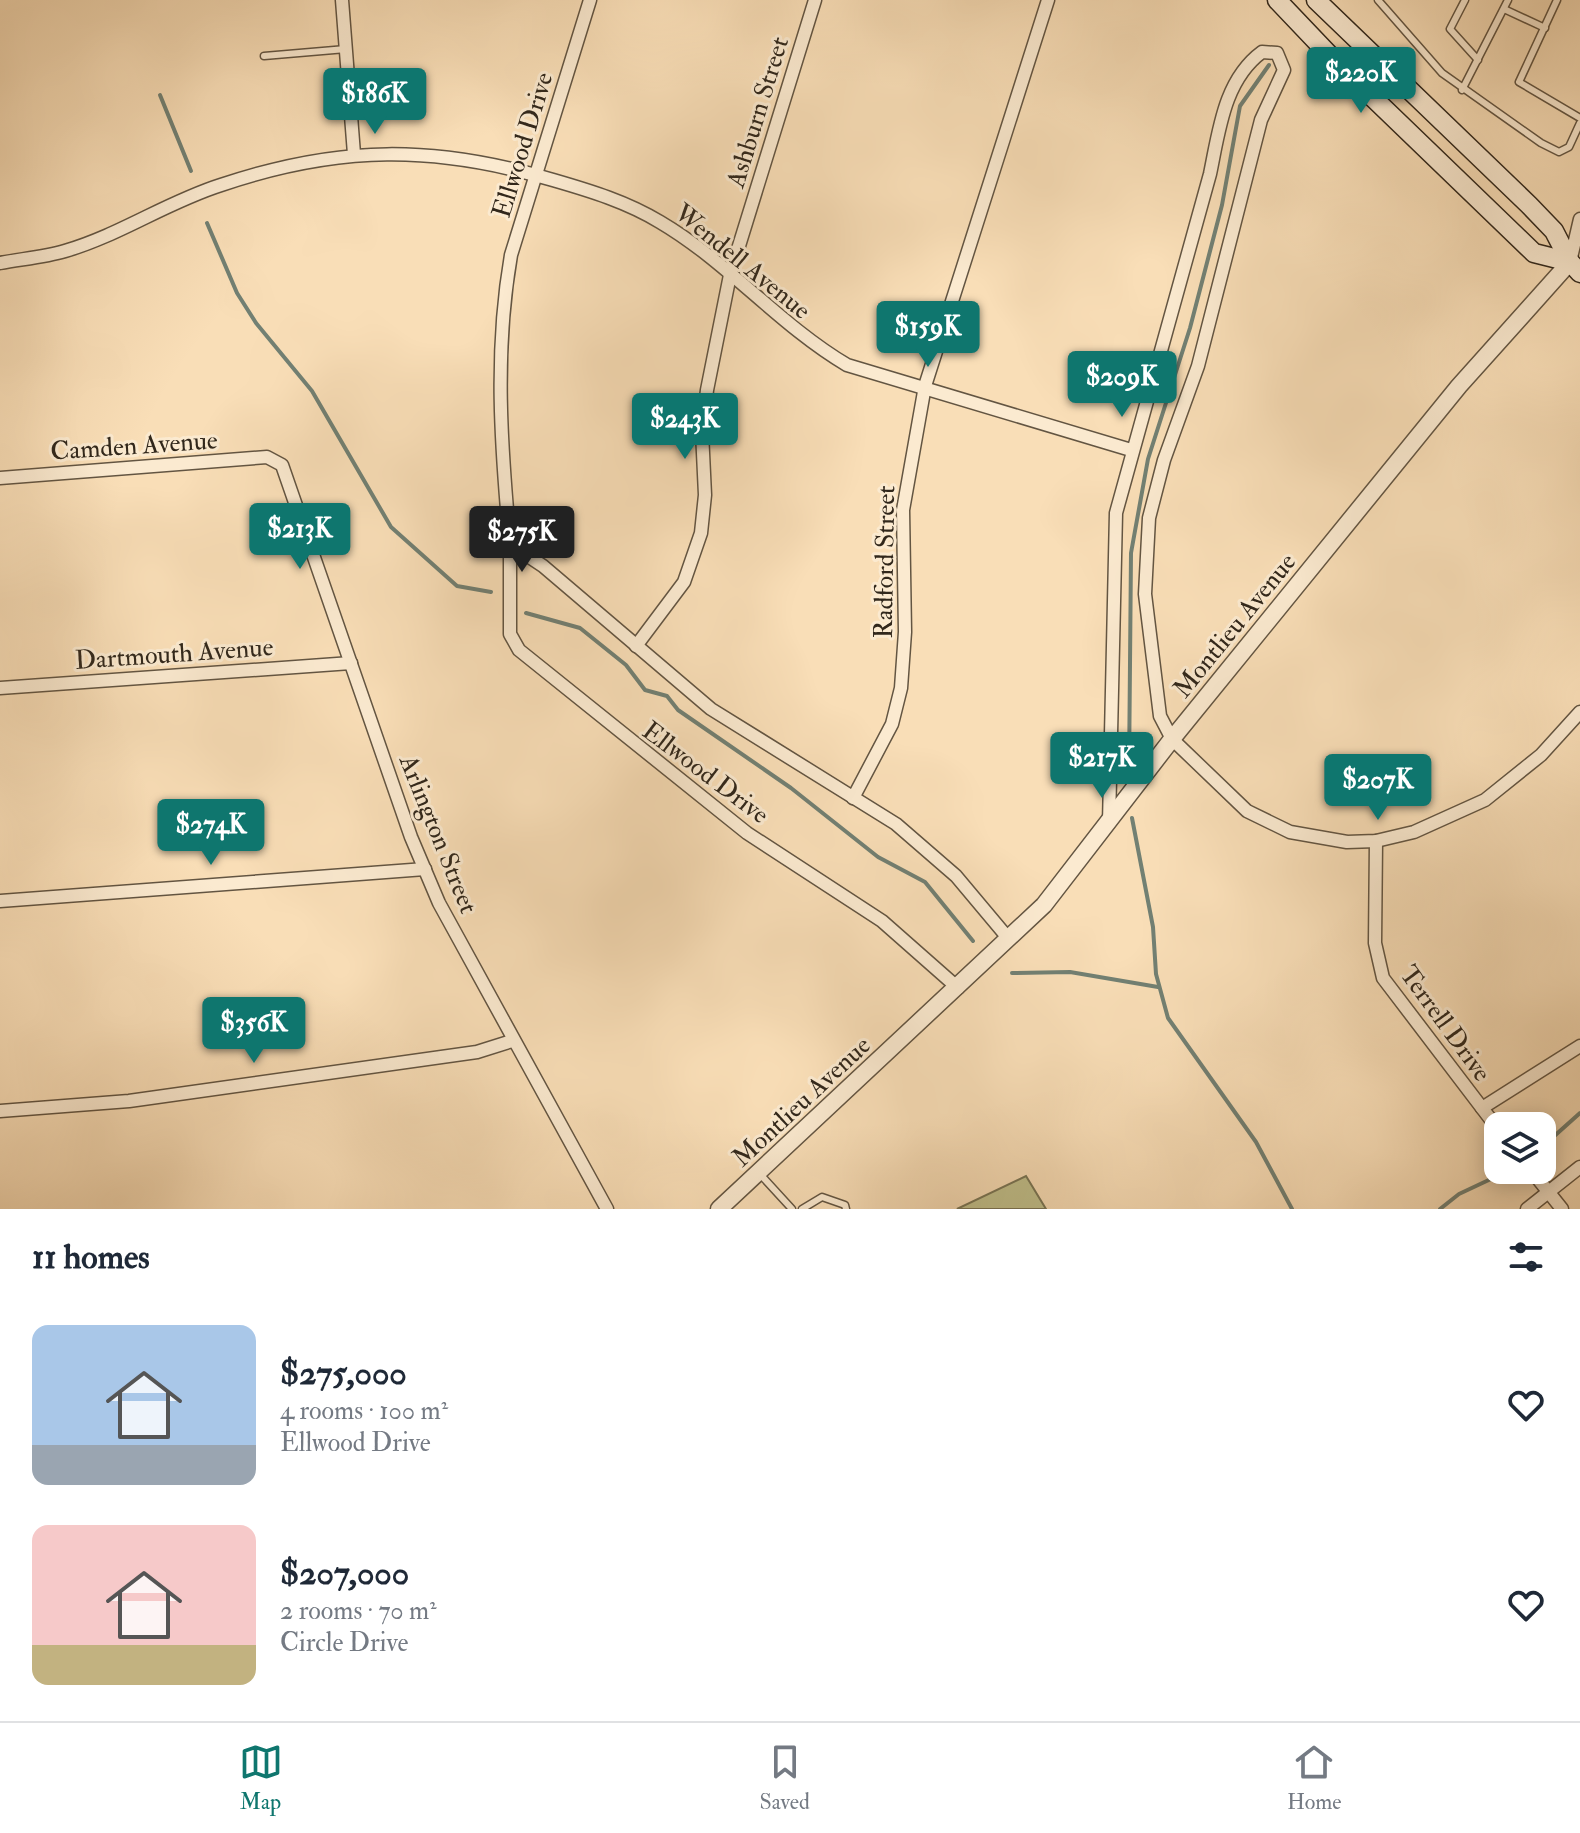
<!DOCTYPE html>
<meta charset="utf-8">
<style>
:root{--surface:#fff;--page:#f2f2f3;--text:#1f2937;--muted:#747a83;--line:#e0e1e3;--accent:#0f766e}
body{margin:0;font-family:"IM FELL Double Pica",serif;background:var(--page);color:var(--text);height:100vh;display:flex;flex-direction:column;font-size:30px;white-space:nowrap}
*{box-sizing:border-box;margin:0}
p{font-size:26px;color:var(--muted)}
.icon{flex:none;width:44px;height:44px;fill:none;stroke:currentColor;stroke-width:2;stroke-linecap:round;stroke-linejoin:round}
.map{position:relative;height:1209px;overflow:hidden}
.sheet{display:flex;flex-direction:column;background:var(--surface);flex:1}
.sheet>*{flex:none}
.tools{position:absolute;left:1484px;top:1112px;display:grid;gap:16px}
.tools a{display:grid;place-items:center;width:72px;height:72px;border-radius:16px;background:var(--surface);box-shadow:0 4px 20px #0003;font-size:40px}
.price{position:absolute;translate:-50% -68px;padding:0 18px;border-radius:8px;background:var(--accent);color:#fff;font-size:26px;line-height:52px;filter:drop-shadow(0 2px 4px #0008)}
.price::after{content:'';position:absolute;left:50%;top:48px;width:24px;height:18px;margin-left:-12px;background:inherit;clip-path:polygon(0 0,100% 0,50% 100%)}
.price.active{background:#222;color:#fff}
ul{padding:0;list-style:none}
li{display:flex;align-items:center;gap:24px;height:200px;padding:0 32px}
li span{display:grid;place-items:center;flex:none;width:224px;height:160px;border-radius:16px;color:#555}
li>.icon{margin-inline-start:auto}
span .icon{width:96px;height:96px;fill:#fffc;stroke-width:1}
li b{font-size:34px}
h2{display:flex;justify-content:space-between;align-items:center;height:96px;padding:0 32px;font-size:34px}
.tabs{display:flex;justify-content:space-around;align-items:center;height:112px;border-top:2px solid var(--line);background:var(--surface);font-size:22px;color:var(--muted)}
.tabs a{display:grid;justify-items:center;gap:4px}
.tabs .active{color:var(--accent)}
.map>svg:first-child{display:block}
</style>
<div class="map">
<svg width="1580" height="1209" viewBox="0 0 1580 1209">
<rect width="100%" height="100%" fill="#f9deb7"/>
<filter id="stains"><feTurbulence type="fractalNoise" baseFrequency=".0025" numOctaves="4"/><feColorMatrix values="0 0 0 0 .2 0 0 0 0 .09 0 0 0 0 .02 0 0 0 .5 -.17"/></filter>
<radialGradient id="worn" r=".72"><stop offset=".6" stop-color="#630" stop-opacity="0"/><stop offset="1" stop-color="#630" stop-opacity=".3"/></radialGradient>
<path fill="#c0c08c" stroke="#787454" stroke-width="2" d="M1026 1176 1046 1209H957Z"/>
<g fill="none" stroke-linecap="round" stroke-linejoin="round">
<g stroke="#728073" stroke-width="4">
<path d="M160 95 191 171"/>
<path d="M207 223 237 293 256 323 312 391 391 527 457 586 491 592"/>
<path d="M526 613 580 628 626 665 645 690 667 696 678 710 791 788 878 857 925 882 973 941"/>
<path d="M1129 774 1131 553 1148 459 1190 328 1222 205 1240 106 1269 65"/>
<path d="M1132 818 1153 927 1156 974 1168 1018 1256 1142 1292 1209"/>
<path d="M1012 973 1070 972 1158 987"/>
<path d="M1542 1147 1580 1113"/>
<path d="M1440 1209 1459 1194 1510 1170"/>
</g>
<defs>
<g id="service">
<path d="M1378 0 1442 73 1541 143 1559 152 1569 147 1580 123"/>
<path d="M1465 0 1450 29 1478 60"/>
<path d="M1557 0 1519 82 1580 118"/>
<path d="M1504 9 1545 28"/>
<path d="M264 56 346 49"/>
<path d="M1462 90 1508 0"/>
<path d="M759 1173 792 1209"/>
<path d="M802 1209 822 1197 845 1205 846 1209"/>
</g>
<g id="minor">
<path d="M342 0 354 154"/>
<path d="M590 0 511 255C494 353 501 446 510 544L543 566 711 709 896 824 956 876 1008 938"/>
<path d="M1570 262 1580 219"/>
<path d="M0 263C21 259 45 257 65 251 120 235 167 202 221 185 340 145 434 145 553 180 591 191 627 202 660 222 728 262 778 324 847 365L1131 450"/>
<path d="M0 478 267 457 282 465 411 837 439 903 607 1209"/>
<path d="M510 544V634L519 650 747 833 882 921 958 988"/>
<path d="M636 646 684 582 701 533 705 495 702 432 707 390 730 275 815 0"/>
<path d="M0 688 351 663"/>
<path d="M853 798 892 724 901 688 905 632 903 510 925 386 1048 0"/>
<path d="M1109 823 1116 513 1210 174C1219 131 1224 80 1262 52L1277 53 1284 70 1261 120 1198 366 1164 460 1149 518 1145 594 1160 716 1172 739 1247 811 1290 832 1347 842 1376 841 1414 832 1485 800 1541 755 1580 712"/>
<path d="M1376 841 1375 943 1383 978 1498 1129"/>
<path d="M0 901 425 869"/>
<path d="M1482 1108 1580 1046"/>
<path d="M0 1111 129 1101 477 1052 512 1041"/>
<path d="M1531 1170 1562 1209"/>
<path d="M1527 1209 1580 1167"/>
</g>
<path id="tertiary" d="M719 1209 1044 905 1172 739 1459 386 1570 262"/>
<g id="secondary">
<path d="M1277 0 1337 63 1534 253 1570 262"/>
<path d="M1316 0 1529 205 1554 231 1570 262 1580 273"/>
</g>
</defs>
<use href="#service" stroke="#635542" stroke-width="9"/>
<use href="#minor" stroke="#635542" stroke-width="15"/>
<use href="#tertiary" stroke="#635542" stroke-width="19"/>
<use href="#secondary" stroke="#31271b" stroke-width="21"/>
<use href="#service" stroke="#fbead0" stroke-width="6"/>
<use href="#minor" stroke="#fbead0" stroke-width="12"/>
<use href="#tertiary" stroke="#fbead0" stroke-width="16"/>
<use href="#secondary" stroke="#fbead0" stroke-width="18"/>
</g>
<g text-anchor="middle" stroke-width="6" stroke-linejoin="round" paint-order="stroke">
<g font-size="26" fill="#31271b" stroke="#fbead0">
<text transform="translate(757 112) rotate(-73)" y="9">Ashburn Street</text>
<text transform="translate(522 145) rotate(-73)" y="9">Ellwood Drive</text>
<text transform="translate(743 261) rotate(39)" y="9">Wendell Avenue</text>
<text transform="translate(134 445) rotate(-4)" y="9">Camden Avenue</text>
<text transform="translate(884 562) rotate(-89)" y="9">Radford Street</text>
<text transform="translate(1234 625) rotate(-51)" y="9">Montlieu Avenue</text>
<text transform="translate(174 653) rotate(-4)" y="9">Dartmouth Avenue</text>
<text transform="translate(706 772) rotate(37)" y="9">Ellwood Drive</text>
<text transform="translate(439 834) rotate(68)" y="9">Arlington Street</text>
<text transform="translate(1446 1023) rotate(54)" y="9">Terrell Drive</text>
<text transform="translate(801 1101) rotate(-43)" y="9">Montlieu Avenue</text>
</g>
</g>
<rect width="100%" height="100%" filter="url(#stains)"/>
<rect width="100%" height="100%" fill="url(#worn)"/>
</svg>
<div class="tools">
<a><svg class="icon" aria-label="layers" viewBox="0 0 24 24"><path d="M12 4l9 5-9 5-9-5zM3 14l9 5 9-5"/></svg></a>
</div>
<b class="price" style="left:1361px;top:115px">$220K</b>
<b class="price" style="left:375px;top:136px">$186K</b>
<b class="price" style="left:928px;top:369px">$159K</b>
<b class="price" style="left:1122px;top:419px">$209K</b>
<b class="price" style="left:685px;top:461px">$243K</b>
<b class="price" style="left:300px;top:571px">$213K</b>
<b class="price active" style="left:522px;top:574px">$275K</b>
<b class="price" style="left:1102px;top:800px">$217K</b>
<b class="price" style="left:1378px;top:822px">$207K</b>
<b class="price" style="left:211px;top:867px">$274K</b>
<b class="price" style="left:254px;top:1065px">$356K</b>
</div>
<section class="sheet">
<h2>11 homes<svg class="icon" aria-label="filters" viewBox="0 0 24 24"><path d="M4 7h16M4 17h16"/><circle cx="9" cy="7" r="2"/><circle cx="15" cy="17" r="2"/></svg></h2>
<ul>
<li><span style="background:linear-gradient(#a9c7e8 75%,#9aa5b1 0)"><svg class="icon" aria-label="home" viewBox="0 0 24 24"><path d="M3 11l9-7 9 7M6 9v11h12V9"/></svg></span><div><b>$275,000</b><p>4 rooms · 100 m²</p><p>Ellwood Drive</p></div><svg class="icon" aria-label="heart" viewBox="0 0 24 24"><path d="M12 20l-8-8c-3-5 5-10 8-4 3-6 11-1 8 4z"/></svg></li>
<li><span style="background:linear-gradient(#f6c9c9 75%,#c2b280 0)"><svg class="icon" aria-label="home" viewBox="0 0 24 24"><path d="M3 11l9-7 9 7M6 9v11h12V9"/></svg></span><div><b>$207,000</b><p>2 rooms · 70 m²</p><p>Circle Drive</p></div><svg class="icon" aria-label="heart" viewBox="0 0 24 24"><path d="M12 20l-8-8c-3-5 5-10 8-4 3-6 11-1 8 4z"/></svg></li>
</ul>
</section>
<nav class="tabs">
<a class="active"><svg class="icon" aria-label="map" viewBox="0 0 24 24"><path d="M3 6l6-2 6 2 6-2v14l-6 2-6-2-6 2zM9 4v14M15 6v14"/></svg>Map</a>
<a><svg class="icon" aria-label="saved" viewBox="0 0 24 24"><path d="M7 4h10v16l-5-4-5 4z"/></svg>Saved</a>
<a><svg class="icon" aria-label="home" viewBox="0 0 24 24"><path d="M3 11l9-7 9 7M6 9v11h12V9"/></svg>Home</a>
</nav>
